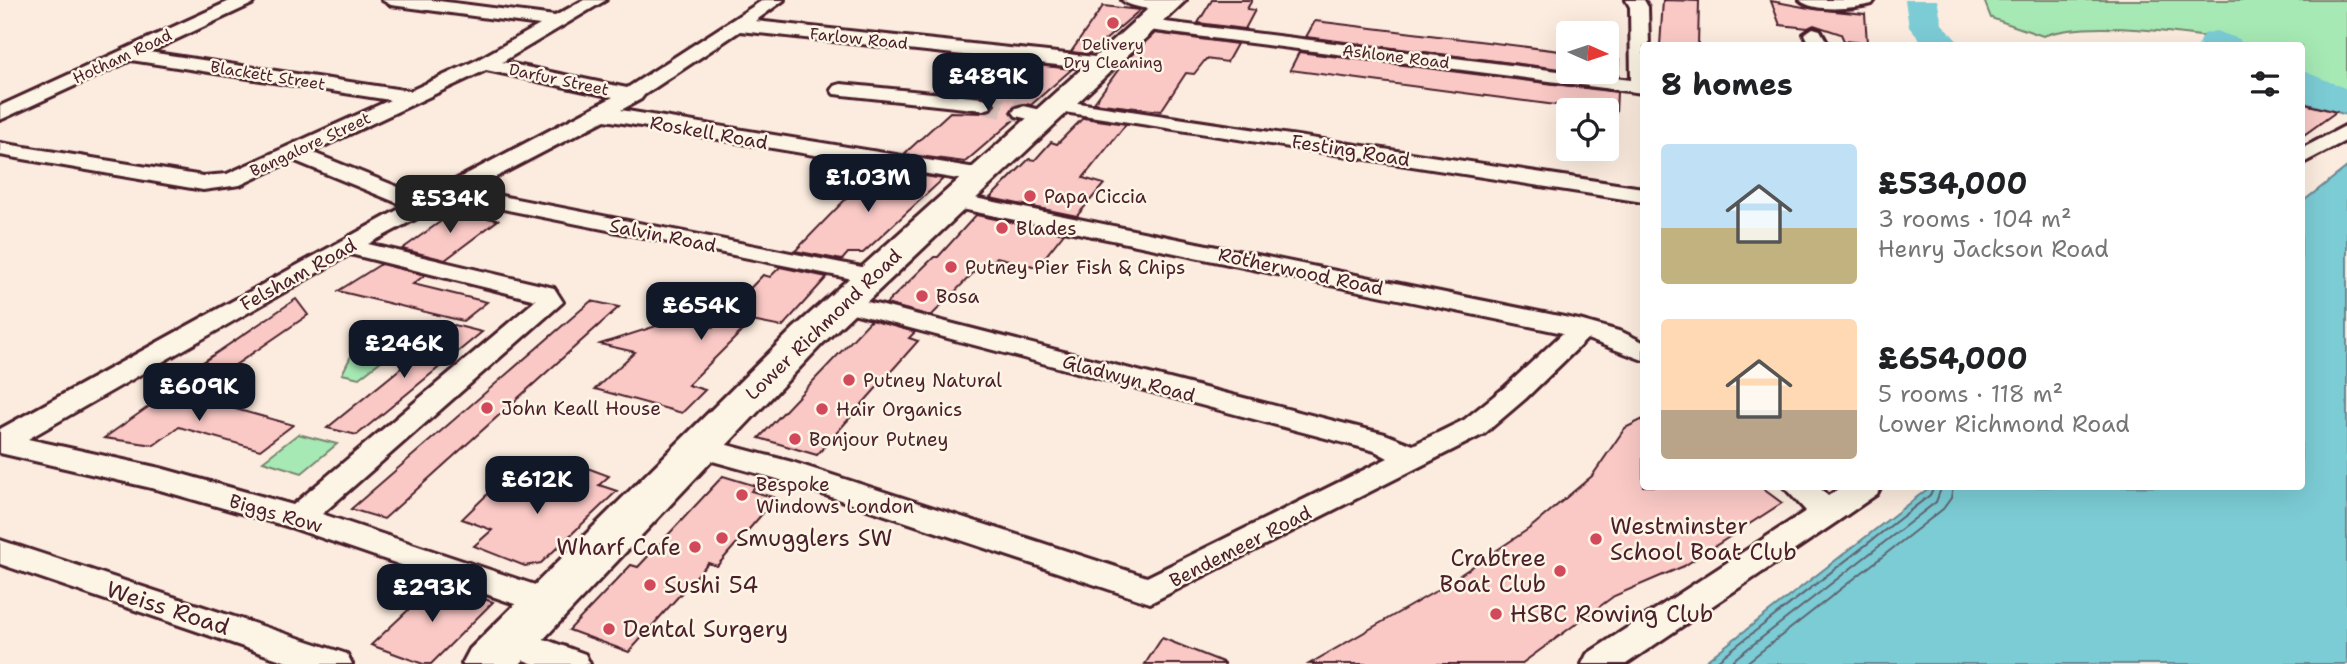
<!DOCTYPE html>
<meta charset="utf-8">
<style>
:root{--surface:#fff;--page:#f6f6f6;--text:#202124;--muted:#757577;--accent:#111827}
body{margin:0;font-family:"Shantell Sans",sans-serif;background:var(--page);color:var(--text);height:100vh;display:flex;flex-direction:column;font-size:26px;white-space:nowrap}
*{box-sizing:border-box;margin:0}
p{font-size:23px;color:var(--muted)}
.icon{flex:none;width:38px;height:38px;fill:none;stroke:currentColor;stroke-width:2;stroke-linecap:round;stroke-linejoin:round}
.map{position:relative;flex:1;overflow:hidden}
.panel{position:absolute;left:1640px;top:42px;width:665px;height:448px;display:flex;flex-direction:column;background:var(--surface);border-radius:7px;box-shadow:0 7px 28px #0002}
.panel>*{flex:none}
.needle{width:46px;rotate:93deg}
.buttons{position:absolute;left:1556px;top:21px;display:grid;gap:14px}
.buttons a{display:grid;place-items:center;width:63px;height:63px;border-radius:7px;background:var(--surface);box-shadow:0 7px 28px #0002;font-size:35px}
.price{position:absolute;translate:-50% -60px;padding:0 16px;border-radius:14px;background:var(--accent);color:#fff;font-size:23px;line-height:46px;filter:drop-shadow(0 2px 4px #0008)}
.price::after{content:'';position:absolute;left:50%;top:42px;width:21px;height:16px;margin-left:-10px;background:inherit;clip-path:polygon(0 0,100% 0,50% 100%)}
.price.on{background:#222;color:#fff}
ul{padding:0;list-style:none}
li{display:flex;align-items:center;gap:21px;height:175px;padding:0 21px}
li span{display:grid;place-items:center;flex:none;width:196px;height:140px;border-radius:7px;color:#555}
li>.icon{margin-inline-start:auto}
span .icon{width:84px;height:84px;fill:#fffc;stroke-width:1}
li b{font-size:30px}
h2{display:flex;justify-content:space-between;align-items:center;height:84px;padding:0 21px;font-size:30px}
.map>svg:first-child{display:block}
</style>
<div class="map">
<svg width="2347" height="664" viewBox="0 0 2347 664">
<rect width="100%" height="100%" fill="#fcecdf"/>
<filter id="ink" filterUnits="userSpaceOnUse"><feTurbulence type="fractalNoise" baseFrequency=".0143" numOctaves="2"/><feDisplacementMap in="SourceGraphic" scale="14" xChannelSelector="R" yChannelSelector="G"/><feConvolveMatrix kernelMatrix="1 2 1 2 8 2 1 2 1" color-interpolation-filters="sRGB"/></filter>
<g filter="url(#ink)">
<g fill="#a6e9b4" stroke="#788470" stroke-width="2">
<path d="M1984 0H2347V99L2301 77V46L2236 45 2223 39C2175 33 2087 19 2043 36L1991 18Z"/>
<path d="M388 326 410 331 389 348 395 350 359 378 342 374 354 350Z"/>
<path d="M298 434 337 444 302 473 263 461Z"/>
</g>
<g fill="#7cccd5" stroke="#688791" stroke-width="2">
<path d="M2301 81 2347 103V115L2301 102Z"/>
<path d="M2347 167V664H1702L1930 487 2301 486V203Z"/>
</g>
<g fill="none" stroke-linecap="round" stroke-linejoin="round">
<g stroke="#5e646f" stroke-width="2">
<path d="M1713 664 1930 495 1934 486"/>
<path d="M1728 664 1936 502 1942 486"/>
<path d="M1745 664 1943 509 1951 498 1953 486"/>
</g>
<g fill="#7cccd5" fill-rule="evenodd">
<path d="M1905 0H1937L1942 24 1962 46H1925L1909 27Z"/>
<path d="M2216 31 2239 39 2244 46H2198L2204 34Z"/>
<path d="M2301 70 2347 89V114L2301 95Z"/>
</g>
</g>
<g fill="#fac9c6" stroke="#4a1f2b" stroke-width="2">
<path d="M1212 0H1252L1247 9 1255 10 1245 29 1198 23Z"/>
<path d="M1663 0 1699 1 1698 46H1660Z"/>
<path d="M1771 1 1814 9 1865 14 1867 43 1844 41 1841 34 1814 25 1808 28 1780 25Z"/>
<path d="M1103 6 1140 10 1089 54 1071 52Z"/>
<path d="M1315 21 1568 52V70L1306 37Z"/>
<path d="M1582 21 1611 25V58L1619 59 1618 76 1586 72H1606V33H1581Z"/>
<path d="M1155 33 1237 44 1227 62 1206 59 1194 74 1186 73 1161 111 1094 103 1124 62Z"/>
<path d="M1299 52 1617 92 1616 113 1290 70Z"/>
<path d="M1009 62 1072 69 1031 105 1022 103 1014 106 1010 112 1015 119 965 162 904 154 950 112 983 113 992 110 996 104 992 98 975 95 993 76 999 77Z"/>
<path d="M2301 103 2336 112 2301 137Z"/>
<path d="M1083 118 1126 124 1083 178 1104 184 1077 216 990 198 1029 159 1035 160 1051 142 1057 144Z"/>
<path d="M874 170 886 172 889 170 943 179 863 253H848L842 260 795 251Z"/>
<path d="M454 212 498 220 445 260 402 249Z"/>
<path d="M976 215 1064 233 1037 267 997 257 988 267 981 265 931 316 886 304 934 257H938Z"/>
<path d="M381 264 425 275 413 284 487 302 463 321 338 291Z"/>
<path d="M780 267 827 277 782 327 752 321 688 385 705 390 682 413 595 389 635 352 600 344 678 319 713 327 763 275 770 277Z"/>
<path d="M296 299 308 315 196 392 169 385Z"/>
<path d="M591 301 619 307 384 519 351 509Z"/>
<path d="M871 320 915 332 909 338 918 341 817 455 759 438Z"/>
<path d="M454 325 482 332 357 435 327 428Z"/>
<path d="M171 391 293 425 260 450 179 427 154 445 104 438Z"/>
<path d="M1643 419V486H1759L1782 503 1684 566 1614 596 1521 664H1309L1436 591 1530 528 1592 476 1625 428Z"/>
<path d="M582 466 609 476 599 485 617 491 541 563 525 566 474 546 492 530 462 519 504 478 549 495Z"/>
<path d="M723 476 756 486 751 491 776 498 717 566 708 563 629 652 569 630 631 565 638 567Z"/>
<path d="M437 583 493 602 431 664H423L371 645Z"/>
<path d="M1162 638 1225 663V664H1145Z"/>
</g>
<g fill="none" stroke-linecap="round" stroke-linejoin="round">
<path stroke="#d8c3bb" stroke-width="20" stroke-dasharray="20 10" stroke-linecap="butt" d="M983 104 1023 112"/>
<defs>
<g id="street">
<path d="M232 0H255L252 4 149 52 410 91 477 60 540 25 391 5 382 0H431L555 16 584 0H606L502 62 627 88 763 0H784L755 21 1104 58 1114 64 1104 70 740 31 644 95 641 99 621 110 982 169 990 171 993 176 990 181 982 183 605 120 471 190 882 271 885 276 882 281 873 283 453 199 368 244 554 288 563 302 322 514 559 593 564 602 559 611 547 615 290 527 160 490 0 453V429L405 206 293 160 240 185 203 190 0 155V143L203 176 227 174 390 100 131 60 0 120V106ZM486 70 613 97 423 197 311 152ZM350 254 536 300 293 505 160 468 28 439Z"/>
<path d="M1122 0H1174L1178 4C1169 13 1131 9 1122 0Z"/>
<path d="M1626 0H1644L1648 7 1649 46H1643V93L1149 30 1140 25 1149 20 1631 80 1630 7Z"/>
<path d="M1800 0H1875L1872 4C1855 8 1813 13 1800 0Z"/>
<path d="M1813 28 1820 30 1829 46H1810L1804 34Z"/>
<path d="M841 84 983 98 990 100 993 104 990 108 983 110 834 94 831 90 834 86Z"/>
<path d="M1058 100 1643 188V202L1051 110 1048 106 1051 102Z"/>
<path d="M1023 106 1053 113 1056 117 1053 121 1046 123 1016 116 1013 112 1016 108Z"/>
<path d="M2347 125V140L2301 164V149Z"/>
<path d="M955 194 1579 320 1622 332 1643 342V360L1587 339 1525 399 1484 434 1150 603 774 478 687 454 682 447 687 440 697 437 792 462 1147 577 1388 458 1375 451 834 308 830 303 834 298 843 295 852 298 1385 434 1413 445 1464 420 1505 387 1563 333 947 206 944 201 947 196Z"/>
<path d="M1783 486H1818L1828 496 1843 486H1881L1877 494 1838 521 1626 664H1582L1587 654 1806 511Z"/>
<path d="M0 540 347 654 352 664H293L0 564Z"/>
<path d="M511 627 585 654 590 664H534L499 651 494 641 499 631Z"/>
</g>
<path id="secondary" d="M1158 0H1186L822 344 520 664H462L470 649 794 328Z"/>
</defs>
<use href="#street" stroke="#4a1f2b" stroke-width="6"/>
<use href="#secondary" stroke="#4a1f2b" stroke-width="6"/>
<use href="#street" fill="#fcf5e5" fill-rule="evenodd"/>
<use href="#secondary" fill="#fcf5e5" fill-rule="evenodd"/>
</g>
</g>
<g fill="#d1495b" stroke="#fcf5e5" stroke-width="2.5">
<circle cx="1113" cy="23" r="7"/>
<circle cx="1030" cy="196" r="7"/>
<circle cx="1002" cy="228" r="7"/>
<circle cx="951" cy="267" r="7"/>
<circle cx="922" cy="296" r="7"/>
<circle cx="849" cy="380" r="7"/>
<circle cx="487" cy="408" r="7"/>
<circle cx="822" cy="409" r="7"/>
<circle cx="795" cy="439" r="7"/>
<circle cx="742" cy="495" r="7"/>
<circle cx="722" cy="538" r="7"/>
<circle cx="1596" cy="539" r="7"/>
<circle cx="695" cy="547" r="7"/>
<circle cx="1560" cy="571" r="7"/>
<circle cx="650" cy="585" r="7"/>
<circle cx="1496" cy="614" r="7"/>
<circle cx="609" cy="629" r="7"/>
</g>
<g text-anchor="middle" stroke-width="5" stroke-linejoin="round" paint-order="stroke">
<g font-size="16" fill="#4a1f2b" stroke="#fcf5e5">
<text transform="translate(859 38) rotate(6)" y="6">Farlow Road</text>
<text transform="translate(122 56) rotate(-25)" y="6">Hotham Road</text>
<text transform="translate(1396 56) rotate(7)" y="6">Ashlone Road</text>
<text transform="translate(268 75) rotate(9)" y="6">Blackett Street</text>
<text transform="translate(559 79) rotate(12)" y="6">Darfur Street</text>
<text transform="translate(310 144) rotate(-25)" y="6">Bangalore Street</text>
</g>
<g font-size="16" fill="#4a1f2b" stroke="#fcf5e5">
<text x="1113" y="50">Delivery<tspan x="1113" dy="18">Dry Cleaning</tspan></text>
</g>
<g font-size="19" fill="#4a1f2b" stroke="#fcf5e5">
<text transform="translate(709 132) rotate(10)" y="7">Roskell Road</text>
<text transform="translate(1351 150) rotate(9)" y="7">Festing Road</text>
<text transform="translate(663 235) rotate(11)" y="7">Salvin Road</text>
<text transform="translate(1301 271) rotate(12)" y="7">Rotherwood Road</text>
<text transform="translate(298 274) rotate(-29)" y="7">Felsham Road</text>
<text transform="translate(823 324) rotate(-44)" y="7">Lower Richmond Road</text>
<text transform="translate(1129 378) rotate(15)" y="7">Gladwyn Road</text>
<text transform="translate(276 513) rotate(16)" y="7">Biggs Row</text>
<text transform="translate(1240 546) rotate(-27)" y="7">Bendemeer Road</text>
</g>
<g font-size="19" fill="#4a1f2b" stroke="#fcf5e5" text-anchor="start">
<text x="1044" y="203">Papa Ciccia</text>
<text x="1016" y="235">Blades</text>
<text x="965" y="274">Putney Pier Fish &amp; Chips</text>
<text x="936" y="303">Bosa</text>
<text x="863" y="387">Putney Natural</text>
<text x="501" y="415">John Keall House</text>
<text x="836" y="416">Hair Organics</text>
<text x="809" y="446">Bonjour Putney</text>
<text x="756" y="491">Bespoke<tspan x="756" dy="22">Windows London</tspan></text>
</g>
<g font-size="23" fill="#4a1f2b" stroke="#fcf5e5" text-anchor="start">
<text x="1610" y="534">Westminster<tspan x="1610" dy="26">School Boat Club</tspan></text>
<text x="736" y="546">Smugglers SW</text>
<text x="681" y="555" text-anchor="end">Wharf Cafe</text>
<text x="1546" y="566" text-anchor="end">Crabtree<tspan x="1546" dy="26">Boat Club</tspan></text>
<text x="664" y="593">Sushi 54</text>
<text x="1510" y="622">HSBC Rowing Club</text>
<text x="623" y="637">Dental Surgery</text>
</g>
<g font-size="23" fill="#4a1f2b" stroke="#fcf5e5">
<text transform="translate(168 608) rotate(18)" y="8">Weiss Road</text>
</g>
</g>
</svg>
<div class="buttons">
<a><svg class="needle" viewBox="-14 -14 28 28"><path d="M0-13l5 13h-10z" fill="#e53935"/><path d="M0 13l5-13h-10z" fill="#757577"/></svg></a>
<a><svg class="icon" aria-label="locate" viewBox="0 0 24 24"><circle cx="12" cy="12" r="6"/><path d="M12 2v4M12 18v4M2 12h4M18 12h4"/></svg></a>
</div>
<b class="price" style="left:988px;top:113px">£489K</b>
<b class="price" style="left:868px;top:214px">£1.03M</b>
<b class="price on" style="left:450px;top:235px">£534K</b>
<b class="price" style="left:701px;top:342px">£654K</b>
<b class="price" style="left:404px;top:380px">£246K</b>
<b class="price" style="left:199px;top:423px">£609K</b>
<b class="price" style="left:537px;top:516px">£612K</b>
<b class="price" style="left:432px;top:624px">£293K</b>
<section class="panel">
<h2>8 homes<svg class="icon" aria-label="filters" viewBox="0 0 24 24"><path d="M4 7h16M4 17h16"/><circle cx="9" cy="7" r="2"/><circle cx="15" cy="17" r="2"/></svg></h2>
<ul>
<li><span style="background:linear-gradient(#bfe0f5 60%,#c2b280 0)"><svg class="icon" aria-label="home" viewBox="0 0 24 24"><path d="M3 11l9-7 9 7M6 9v11h12V9"/></svg></span><div><b>£534,000</b><p>3 rooms · 104 m²</p><p>Henry Jackson Road</p></div></li>
<li><span style="background:linear-gradient(#ffd9b3 65%,#b9a48a 0)"><svg class="icon" aria-label="home" viewBox="0 0 24 24"><path d="M3 11l9-7 9 7M6 9v11h12V9"/></svg></span><div><b>£654,000</b><p>5 rooms · 118 m²</p><p>Lower Richmond Road</p></div></li>
</ul>
</section>
</div>
